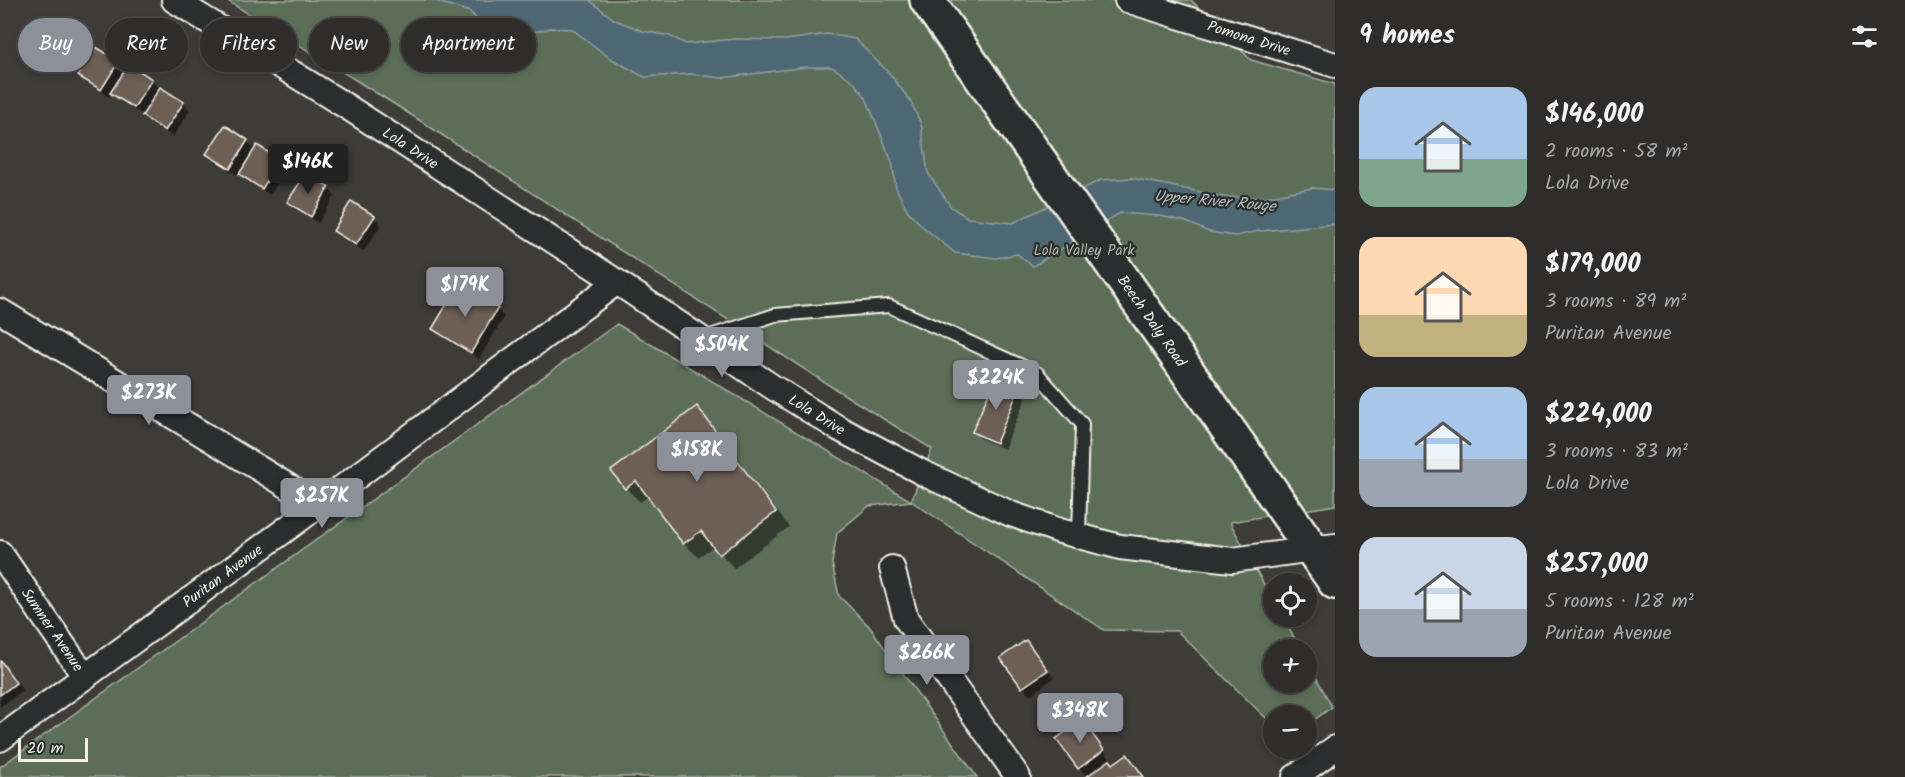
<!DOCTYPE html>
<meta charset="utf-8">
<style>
:root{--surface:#2e2d2b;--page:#3a3937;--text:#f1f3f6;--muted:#a7a8a9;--line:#494947;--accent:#8c9099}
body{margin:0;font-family:Kalam,sans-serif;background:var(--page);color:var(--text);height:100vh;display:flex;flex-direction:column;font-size:22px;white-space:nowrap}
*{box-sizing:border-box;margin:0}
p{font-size:20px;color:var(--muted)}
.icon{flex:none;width:33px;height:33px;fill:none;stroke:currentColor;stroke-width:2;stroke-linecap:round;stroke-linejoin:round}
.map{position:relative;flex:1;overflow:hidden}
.side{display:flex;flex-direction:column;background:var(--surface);width:570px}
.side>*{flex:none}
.hud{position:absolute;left:18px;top:18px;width:570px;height:54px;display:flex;gap:12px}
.fabs{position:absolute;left:1263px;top:573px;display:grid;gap:12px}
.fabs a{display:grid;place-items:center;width:54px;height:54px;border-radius:50%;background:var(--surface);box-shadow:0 3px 9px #0003,0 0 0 2px var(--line);font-size:30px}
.scale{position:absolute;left:18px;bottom:15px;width:70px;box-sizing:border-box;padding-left:6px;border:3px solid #f4f1e8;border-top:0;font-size:16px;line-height:21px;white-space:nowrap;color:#f4f1e8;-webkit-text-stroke:4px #2a2d2e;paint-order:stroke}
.price{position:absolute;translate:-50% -51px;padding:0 14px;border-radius:6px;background:var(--accent);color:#fff;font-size:20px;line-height:39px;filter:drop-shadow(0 2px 3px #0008)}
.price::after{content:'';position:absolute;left:50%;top:36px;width:18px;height:14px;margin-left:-9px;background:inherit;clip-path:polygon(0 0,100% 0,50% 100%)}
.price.selected{background:#222;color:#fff}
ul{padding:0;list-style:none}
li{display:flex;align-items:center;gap:18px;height:150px;padding:0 24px}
li span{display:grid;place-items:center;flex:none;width:168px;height:120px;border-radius:18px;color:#555}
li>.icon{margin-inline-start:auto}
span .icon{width:72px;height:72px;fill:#fffc;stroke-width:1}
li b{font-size:26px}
h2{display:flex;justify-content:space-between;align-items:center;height:72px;padding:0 24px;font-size:26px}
.chip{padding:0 21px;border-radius:27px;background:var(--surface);box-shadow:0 3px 9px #0003,0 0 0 2px var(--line);font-size:21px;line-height:54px}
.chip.selected{background:var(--accent);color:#fff}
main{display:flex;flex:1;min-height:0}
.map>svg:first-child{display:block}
</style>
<main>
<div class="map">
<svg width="1335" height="777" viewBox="0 0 1335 777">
<rect width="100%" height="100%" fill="#3e3c39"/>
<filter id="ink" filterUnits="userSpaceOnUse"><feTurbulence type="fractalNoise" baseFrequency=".0167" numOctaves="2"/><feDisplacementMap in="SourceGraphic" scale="12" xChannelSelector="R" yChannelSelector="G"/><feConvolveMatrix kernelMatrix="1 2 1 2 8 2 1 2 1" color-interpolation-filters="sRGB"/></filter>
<g filter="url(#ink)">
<path fill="#5b6e58" stroke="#a8b0a0" stroke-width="1.5" d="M226 0H1191L1251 60 1335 84V505L1230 522 1273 601 1274 616 1282 617 1301 649 1274 650V682H1306L1307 660 1332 707 1307 725 1306 716H1274L1273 725 1177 631 1104 630 911 501 869 506 837 533 832 563 839 596 869 626 977 777H0V767L617 324 911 501 932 449 824 382 391 102Z"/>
<path fill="#4e6873" stroke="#909fa2" stroke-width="1.5" d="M432 0H589L615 20 643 31 670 36 686 44 734 39 787 40 827 34 855 39 890 74 911 102 921 124 928 173 951 207 968 218 1013 223 1101 180 1132 178 1224 197 1259 198 1312 188 1335 190V224L1260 231 1235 236 1209 232 1184 221 1160 216 1120 213 1033 266 1017 254 996 258 955 253 923 227 908 211 896 188 892 162 866 98 853 81 832 67H806L721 78 691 74 644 77 610 58 572 29 551 28 525 34H490L470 12Z"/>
<g fill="#0007">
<path d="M96 49 118 63 126 71 151 80 161 90 183 103 190 110 173 137 152 123 144 116 152 102 150 101 142 114 120 101 111 92 109 97 87 83 79 75Z"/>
<path d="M247 141 256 150 257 147 279 161 287 168 270 195 248 181 239 173 237 175 215 162 208 154Z"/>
<path d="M306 175 328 189 335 196 318 223 297 209 289 202Z"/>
<path d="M374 217 381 225 364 251 342 238 335 231Z"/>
<path d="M497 309 504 317 479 359 441 336 434 329Z"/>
<path d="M1018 390 1026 398 1004 449 981 439 974 432Z"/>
<path d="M697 408 711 423 789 527 734 568 714 546 698 557 684 543 649 496 640 502 626 488Z"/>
<path d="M1026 642 1054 678 1030 695 1023 687Z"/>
<path d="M0 660 23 691 0 707Z"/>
<path d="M1082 722 1110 758 1086 775 1079 768Z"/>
</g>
<g fill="#6e5f54" stroke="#f4f1e8" stroke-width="1.5">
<path d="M96 47 119 61 101 90 78 76Z"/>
<path d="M129 64 152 79 134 108 110 93Z"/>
<path d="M160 87 184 102 165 131 142 116Z"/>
<path d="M225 125 248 140 230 169 206 154Z"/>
<path d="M257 145 280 160 262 189 239 174Z"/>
<path d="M306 173 329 187 311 217 287 202Z"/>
<path d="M351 201 375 216 356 245 333 231Z"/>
<path d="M459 284 498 308 471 353 432 329Z"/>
<path d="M995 379 1019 389 996 443 972 432Z"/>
<path d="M697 406 776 512 719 555 701 531 683 544 636 481 625 489 611 471Z"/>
<path d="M1026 640 1048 670 1022 688 1000 658Z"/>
<path d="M1 661 16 683 0 695V662Z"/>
<path d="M1082 720 1104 750 1078 769 1056 739Z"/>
<path d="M1127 754 1144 777H1086L1110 760 1113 764Z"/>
</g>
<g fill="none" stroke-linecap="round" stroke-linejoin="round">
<defs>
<path id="lane" d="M701 339 775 315 889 306 1037 373 1082 424 1079 536"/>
<g id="street">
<path id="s1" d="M174 0 349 108 617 282 771 386 838 428 925 474 1011 514 1060 531 1120 547 1232 560 1335 546"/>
<path id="s2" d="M1127 0 1335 65"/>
<path d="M0 311 319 505"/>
<path id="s3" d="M0 553 85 677"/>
<path d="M892 568 906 619 1018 777"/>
<path id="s4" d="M0 739 319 505 617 282"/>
<path d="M1295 777 1335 748"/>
</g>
<g id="secondary">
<path id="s5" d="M927 0 1335 582"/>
</g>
</defs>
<use href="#lane" stroke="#f4f1e8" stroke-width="16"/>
<use href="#street" stroke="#f4f1e8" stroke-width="28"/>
<use href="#secondary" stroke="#f4f1e8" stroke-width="38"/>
<use href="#lane" stroke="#2a2d2e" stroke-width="12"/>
<use href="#street" stroke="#2a2d2e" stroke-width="24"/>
<use href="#secondary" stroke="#2a2d2e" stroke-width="33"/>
</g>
</g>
<g text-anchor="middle" stroke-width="4.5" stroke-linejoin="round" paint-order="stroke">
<g font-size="15" fill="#f4f1e8" stroke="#2a2d2e">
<text dy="5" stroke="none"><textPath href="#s2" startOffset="128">Pomona Drive</textPath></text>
<text dy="5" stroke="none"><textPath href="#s1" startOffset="279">Lola Drive</textPath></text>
<text dy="5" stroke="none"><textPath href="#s5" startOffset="392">Beech Daly Road</textPath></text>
<text dy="5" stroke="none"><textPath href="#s1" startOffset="765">Lola Drive</textPath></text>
<text dy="5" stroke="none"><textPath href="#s4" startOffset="276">Puritan Avenue</textPath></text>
<text dy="5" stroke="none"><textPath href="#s3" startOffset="93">Sumner Avenue</textPath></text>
</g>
<g font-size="15" fill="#afb6a7" stroke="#2a2d2e">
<text x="1084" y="255">Lola Valley Park</text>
</g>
<g font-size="16" font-style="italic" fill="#b2bab9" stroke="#2a2d2e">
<text transform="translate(1215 200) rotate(5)" y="6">Upper River Rouge</text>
</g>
</g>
</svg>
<div class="fabs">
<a><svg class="icon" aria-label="locate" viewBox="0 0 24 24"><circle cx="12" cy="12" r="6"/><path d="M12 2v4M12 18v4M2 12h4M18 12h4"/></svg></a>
<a>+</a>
<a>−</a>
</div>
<div class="scale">20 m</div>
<b class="price selected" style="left:308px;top:195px">$146K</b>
<b class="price" style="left:465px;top:318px">$179K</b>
<b class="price" style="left:722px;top:378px">$504K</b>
<b class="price" style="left:996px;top:411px">$224K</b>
<b class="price" style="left:149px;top:426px">$273K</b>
<b class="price" style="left:697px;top:483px">$158K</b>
<b class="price" style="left:322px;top:529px">$257K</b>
<b class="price" style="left:927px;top:686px">$266K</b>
<b class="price" style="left:1080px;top:744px">$348K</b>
<div class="hud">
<a class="chip selected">Buy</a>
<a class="chip">Rent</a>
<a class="chip">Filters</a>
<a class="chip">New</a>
<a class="chip">Apartment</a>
</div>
</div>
<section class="side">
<h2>9 homes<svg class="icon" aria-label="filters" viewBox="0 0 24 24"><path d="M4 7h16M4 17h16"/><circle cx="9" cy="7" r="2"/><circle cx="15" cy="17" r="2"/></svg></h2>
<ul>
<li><span style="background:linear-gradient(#a9c7e8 60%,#7fa58c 0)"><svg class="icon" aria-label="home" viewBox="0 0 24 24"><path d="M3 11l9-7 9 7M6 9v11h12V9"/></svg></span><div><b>$146,000</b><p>2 rooms · 58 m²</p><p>Lola Drive</p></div></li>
<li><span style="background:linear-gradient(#ffd9b3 65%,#c2b280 0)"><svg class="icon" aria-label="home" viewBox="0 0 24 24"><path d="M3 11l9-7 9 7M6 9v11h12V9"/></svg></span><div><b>$179,000</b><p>3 rooms · 89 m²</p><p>Puritan Avenue</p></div></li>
<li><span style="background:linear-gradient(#a9c7e8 60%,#9aa5b1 0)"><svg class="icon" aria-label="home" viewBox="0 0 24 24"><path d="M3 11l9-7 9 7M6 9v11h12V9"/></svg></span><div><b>$224,000</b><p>3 rooms · 83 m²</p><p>Lola Drive</p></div></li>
<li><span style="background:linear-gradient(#c9d6e8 60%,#9aa5b1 0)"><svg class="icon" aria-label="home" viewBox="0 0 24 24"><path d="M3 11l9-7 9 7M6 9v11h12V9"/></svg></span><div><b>$257,000</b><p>5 rooms · 128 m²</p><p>Puritan Avenue</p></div></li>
</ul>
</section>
</main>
